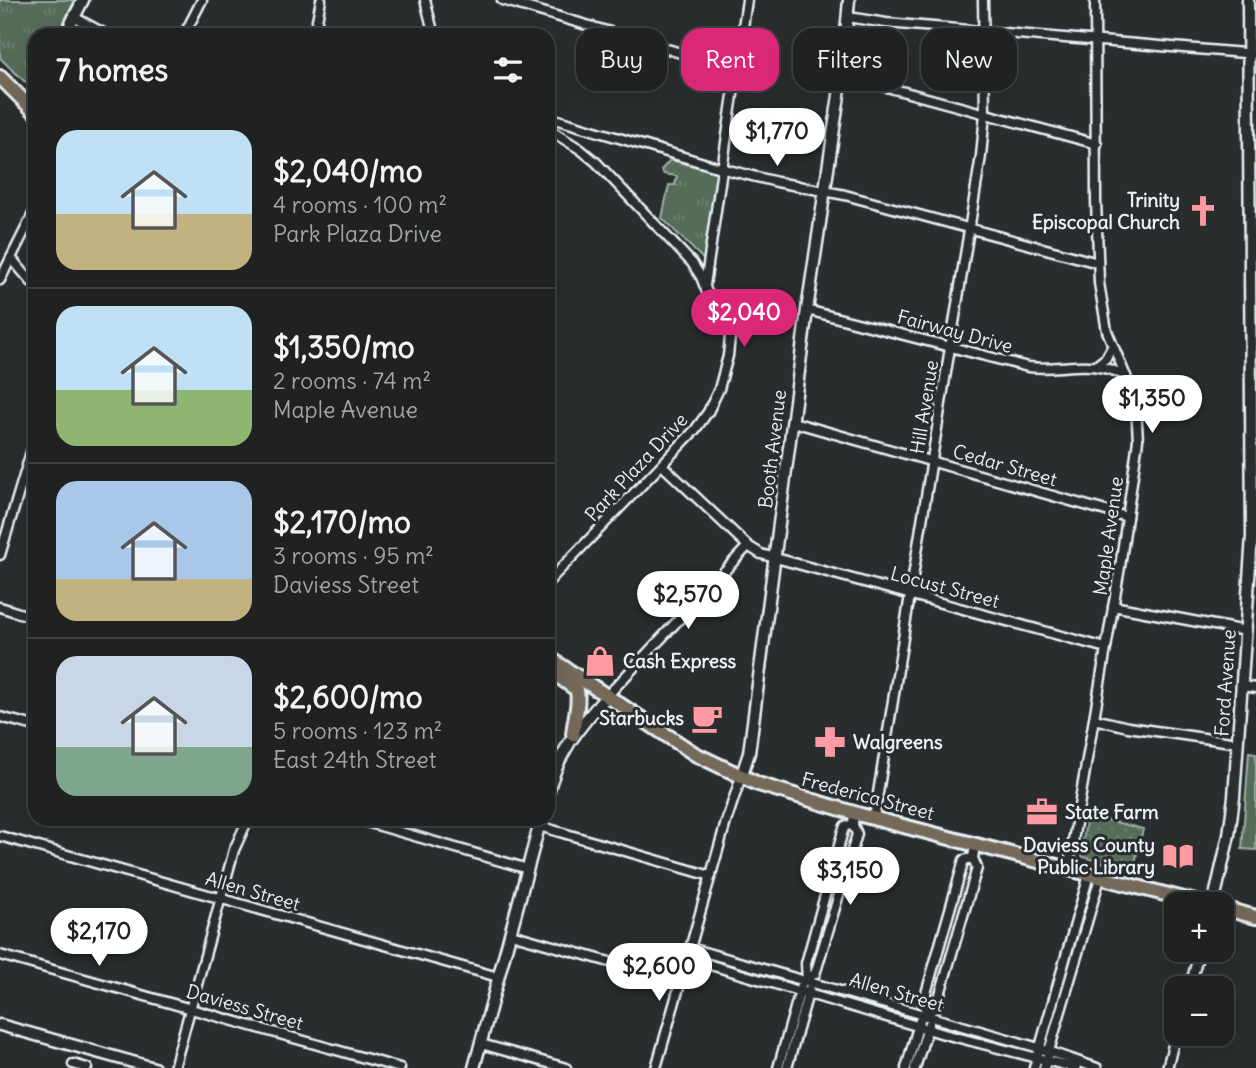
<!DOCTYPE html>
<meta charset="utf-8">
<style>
:root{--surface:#202222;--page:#282a2a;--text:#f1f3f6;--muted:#a2a4a5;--line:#3d3f40;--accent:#db2777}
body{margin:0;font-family:Delius,sans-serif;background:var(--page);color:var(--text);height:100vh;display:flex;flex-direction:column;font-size:26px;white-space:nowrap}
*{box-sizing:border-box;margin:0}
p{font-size:23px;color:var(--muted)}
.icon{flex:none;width:38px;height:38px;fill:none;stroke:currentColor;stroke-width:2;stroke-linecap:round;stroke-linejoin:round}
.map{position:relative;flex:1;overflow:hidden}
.panel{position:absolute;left:28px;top:28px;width:527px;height:798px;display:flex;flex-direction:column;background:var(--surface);border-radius:21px;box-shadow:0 7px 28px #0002,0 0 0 2px var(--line)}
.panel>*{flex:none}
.hud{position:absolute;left:576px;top:28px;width:574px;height:63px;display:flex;gap:14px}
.buttons{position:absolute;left:1164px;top:892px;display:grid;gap:14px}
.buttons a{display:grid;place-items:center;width:70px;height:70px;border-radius:14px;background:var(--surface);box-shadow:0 7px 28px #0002,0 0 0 2px var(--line);font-size:35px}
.price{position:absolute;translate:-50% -60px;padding:0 16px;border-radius:24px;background:#fff;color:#222;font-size:23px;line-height:46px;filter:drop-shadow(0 2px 4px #0008)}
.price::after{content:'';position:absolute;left:50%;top:42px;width:21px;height:16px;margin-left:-10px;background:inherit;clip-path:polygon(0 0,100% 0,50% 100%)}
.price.selected{background:var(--accent);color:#fff}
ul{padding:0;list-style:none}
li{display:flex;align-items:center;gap:21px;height:175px;padding:0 28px}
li+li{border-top:2px solid var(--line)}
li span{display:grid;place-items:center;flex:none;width:196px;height:140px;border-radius:21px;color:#555}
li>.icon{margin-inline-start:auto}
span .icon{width:84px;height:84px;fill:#fffc;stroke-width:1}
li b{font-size:30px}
h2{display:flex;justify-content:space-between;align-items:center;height:84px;padding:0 28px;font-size:30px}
.pill{padding:0 24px;border-radius:21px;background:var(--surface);box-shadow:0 7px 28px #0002,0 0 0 2px var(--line);font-size:24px;line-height:63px}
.pill.selected{background:var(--accent);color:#fff}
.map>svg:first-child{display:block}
</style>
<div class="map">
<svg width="1256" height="1068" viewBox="0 0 1256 1068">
<defs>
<pattern id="grass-tufts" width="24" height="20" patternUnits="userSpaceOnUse" patternTransform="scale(1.75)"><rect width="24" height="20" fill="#556c59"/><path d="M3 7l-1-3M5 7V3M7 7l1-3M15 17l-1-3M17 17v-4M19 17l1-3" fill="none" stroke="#6d8172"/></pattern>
<pattern id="park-dots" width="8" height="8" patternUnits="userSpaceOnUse" patternTransform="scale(1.75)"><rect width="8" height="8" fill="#556c59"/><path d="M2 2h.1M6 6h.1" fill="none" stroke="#6d8172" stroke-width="1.8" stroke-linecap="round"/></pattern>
</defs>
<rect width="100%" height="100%" fill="#2a2d2e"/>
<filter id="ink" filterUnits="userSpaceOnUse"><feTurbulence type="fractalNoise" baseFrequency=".0143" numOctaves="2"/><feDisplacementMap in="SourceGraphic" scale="14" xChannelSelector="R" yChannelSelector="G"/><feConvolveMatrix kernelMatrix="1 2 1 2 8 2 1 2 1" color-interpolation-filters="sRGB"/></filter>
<g filter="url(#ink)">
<g fill="url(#grass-tufts)" stroke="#9eaea8" stroke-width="2">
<path d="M0 0H75L57 35H35V76L30 83 24 81 0 58Z"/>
<path d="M670 160 713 171 718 175 707 257 704 260 662 218 669 185H675L677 176 664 174 661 170Z"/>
</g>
<path fill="url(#park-dots)" stroke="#9eaea8" stroke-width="2" d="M1087 815 1143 829 1133 871 1083 857 1081 854Z"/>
<path fill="#556c59" stroke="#9eaea8" stroke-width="2" d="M1249 752 1256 753V850L1242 849Z"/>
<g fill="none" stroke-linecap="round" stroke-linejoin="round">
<defs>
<g id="minor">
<path d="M425 0 434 35"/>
<path d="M502 0 738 70"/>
<path d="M74 17 107 35"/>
<path d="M848 17 886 23 1256 54"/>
<path d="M184 35 202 0"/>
<path d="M314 35 321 0"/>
<path d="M842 75 1097 144"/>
<path d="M548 117 724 169 777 182 845 195 1098 263"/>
<path d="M548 129 580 149 596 162 692 263 701 277 710 300 729 321 731 328 728 356 719 389 708 412 695 430 548 582"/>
<path d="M11 258 35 286"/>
<path d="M0 280 35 210"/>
<path d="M705 285 747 0"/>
<path d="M807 310 1028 367C1066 371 1089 357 1126 376"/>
<path d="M1097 365 1106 358 1112 347"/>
<path d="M793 422 1127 517"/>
<path d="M662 465 748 546 761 554 1106 648"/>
<path d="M0 555 35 439"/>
<path d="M1113 606 1246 631"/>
<path d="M0 607 35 618"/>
<path d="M1242 686 1256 688"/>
<path d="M607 696 748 546"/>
<path d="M0 717 35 726"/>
<path d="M1094 719 1128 727 1238 743"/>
<path d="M874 818 981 156 985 114 983 0"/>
<path d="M356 819 528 869"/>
<path d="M539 826 711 876"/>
<path d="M0 836 498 977"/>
<path d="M1068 870 1120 567 1138 440 1136 407 1132 391 1107 331 1099 283 1096 200 1095 0"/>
<path d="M511 934 680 982"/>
<path d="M690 948 1039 1048 1097 1068"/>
<path d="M0 955 400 1068"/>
<path d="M687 958 944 1034 1076 1068"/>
<path d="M809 977 815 974 817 968 857 834 853 825 854 813"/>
<path d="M807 981 806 963 843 831 845 826 853 825"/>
<path d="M1189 989 1200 950"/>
<path d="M927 1012 936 1008 977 868 973 858 975 845"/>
<path d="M926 1016 927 1012 923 1004 964 860 973 858"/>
<path d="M481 1044 566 1068"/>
<path d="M73 1064 87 1068"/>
<path d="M174 1068 234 850 248 819"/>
<path d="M656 1068 726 822 741 777"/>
<path d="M778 1068 801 987"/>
<path d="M787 1068 809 990"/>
<path d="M906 1068 920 1020"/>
<path d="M915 1068 929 1024"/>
<path d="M1034 1068 1089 875"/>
<path d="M1044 1068 1100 878"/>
<path d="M1167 1068 1176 1034"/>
</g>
<g id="tertiary">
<path d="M65 35 83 0"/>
<path d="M27 103 35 92"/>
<path d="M741 777 749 753 807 310 842 75 849 0"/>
<path d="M548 793C558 753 579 726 607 696"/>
<path d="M1213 905 1229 835 1234 797 1252 536 1248 0"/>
<path d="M0 1025 154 1068"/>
<path d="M474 1068 541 819"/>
</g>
<g id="primary">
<path d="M0 77 35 112"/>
<path d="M548 657 695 754 758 784 861 815 1207 905"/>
<path d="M548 669 577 690C580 704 574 720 573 735"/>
<path d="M1222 908 1256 917"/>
</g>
</defs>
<use href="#minor" stroke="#e8f1f8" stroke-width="13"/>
<use href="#tertiary" stroke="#e8f1f8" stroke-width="15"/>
<use href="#primary" stroke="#e8f1f8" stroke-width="18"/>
<use href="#minor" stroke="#2a2d2e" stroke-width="8"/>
<use href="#tertiary" stroke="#2a2d2e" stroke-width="10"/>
<use href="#primary" stroke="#746a5a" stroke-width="12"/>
</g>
</g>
<defs>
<symbol id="church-bare" viewBox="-9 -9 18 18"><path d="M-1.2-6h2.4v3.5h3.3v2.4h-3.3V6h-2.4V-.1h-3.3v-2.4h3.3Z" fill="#ff9aa2" stroke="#2a2d2e" stroke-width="2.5" paint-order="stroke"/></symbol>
<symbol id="shop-bare" viewBox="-9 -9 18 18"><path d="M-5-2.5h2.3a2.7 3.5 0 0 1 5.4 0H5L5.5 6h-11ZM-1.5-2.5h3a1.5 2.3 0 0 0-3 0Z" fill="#ff9aa2" stroke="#2a2d2e" stroke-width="2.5" paint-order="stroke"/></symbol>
<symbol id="cafe-bare" viewBox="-9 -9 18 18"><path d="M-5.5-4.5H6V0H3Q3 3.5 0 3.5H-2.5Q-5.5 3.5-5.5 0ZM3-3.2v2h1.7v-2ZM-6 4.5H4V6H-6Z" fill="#ff9aa2" stroke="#2a2d2e" stroke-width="2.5" paint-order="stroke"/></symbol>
<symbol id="pharmacy-bare" viewBox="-9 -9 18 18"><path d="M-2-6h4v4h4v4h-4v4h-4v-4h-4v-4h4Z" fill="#ff9aa2" stroke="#2a2d2e" stroke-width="2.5" paint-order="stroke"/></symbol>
<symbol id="office-bare" viewBox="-9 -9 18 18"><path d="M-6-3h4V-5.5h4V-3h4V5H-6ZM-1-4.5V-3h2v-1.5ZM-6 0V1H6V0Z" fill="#ff9aa2" stroke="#2a2d2e" stroke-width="2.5" paint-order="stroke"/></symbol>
<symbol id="library-bare" viewBox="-9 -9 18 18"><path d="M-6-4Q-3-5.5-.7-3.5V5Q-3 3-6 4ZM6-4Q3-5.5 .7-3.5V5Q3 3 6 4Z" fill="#ff9aa2" stroke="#2a2d2e" stroke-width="2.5" paint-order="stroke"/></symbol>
</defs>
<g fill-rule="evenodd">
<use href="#church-bare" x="1181" y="189" width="44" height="44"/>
<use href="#shop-bare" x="578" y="639" width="44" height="44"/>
<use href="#cafe-bare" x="685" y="696" width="44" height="44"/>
<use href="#pharmacy-bare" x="808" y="720" width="44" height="44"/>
<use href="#office-bare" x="1020" y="790" width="44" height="44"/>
<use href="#library-bare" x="1156" y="834" width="44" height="44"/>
</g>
<g text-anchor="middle" stroke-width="6" stroke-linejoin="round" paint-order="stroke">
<g font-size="19" font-weight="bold" fill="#e8f1f8" stroke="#2a2d2e" text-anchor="end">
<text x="1180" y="207">Trinity<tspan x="1180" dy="22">Episcopal Church</tspan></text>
<text x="623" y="668" text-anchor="start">Cash Express</text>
<text x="684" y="725">Starbucks</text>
<text x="853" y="749" text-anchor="start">Walgreens</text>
<text x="1065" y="819" text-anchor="start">State Farm</text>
<text x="1155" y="852">Daviess County<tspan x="1155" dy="22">Public Library</tspan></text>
</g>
<g font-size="19" fill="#e8f1f8" stroke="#2a2d2e">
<text transform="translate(955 331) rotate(15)" y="7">Fairway Drive</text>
<text transform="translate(924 407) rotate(-81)" y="7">Hill Avenue</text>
<text transform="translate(772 449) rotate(-83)" y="7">Booth Avenue</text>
<text transform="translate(1005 465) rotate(16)" y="7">Cedar Street</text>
<text transform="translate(636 467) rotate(-47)" y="7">Park Plaza Drive</text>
<text transform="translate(1108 536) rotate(-82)" y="7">Maple Avenue</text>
<text transform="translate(945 587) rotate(15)" y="7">Locust Street</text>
<text transform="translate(1225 683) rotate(-86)" y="7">Ford Avenue</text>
<text transform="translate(868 796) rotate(15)" y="7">Frederica Street</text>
<text transform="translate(253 891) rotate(16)" y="7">Allen Street</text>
<text transform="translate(897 992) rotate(16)" y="7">Allen Street</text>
<text transform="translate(245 1007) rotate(16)" y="7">Daviess Street</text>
</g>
</g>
</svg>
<div class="buttons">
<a>+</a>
<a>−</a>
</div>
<b class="price" style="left:777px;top:168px">$1,770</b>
<b class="price selected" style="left:744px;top:349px">$2,040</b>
<b class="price" style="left:1152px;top:435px">$1,350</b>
<b class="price" style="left:688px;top:631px">$2,570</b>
<b class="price" style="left:850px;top:907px">$3,150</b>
<b class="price" style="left:99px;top:968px">$2,170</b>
<b class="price" style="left:659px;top:1003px">$2,600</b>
<div class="hud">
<a class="pill">Buy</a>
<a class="pill selected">Rent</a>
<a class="pill">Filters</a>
<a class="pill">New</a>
</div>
<section class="panel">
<h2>7 homes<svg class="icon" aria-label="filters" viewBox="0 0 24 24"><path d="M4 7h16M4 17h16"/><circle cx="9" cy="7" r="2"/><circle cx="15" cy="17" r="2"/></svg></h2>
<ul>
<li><span style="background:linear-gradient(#bfe0f5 60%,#c2b280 0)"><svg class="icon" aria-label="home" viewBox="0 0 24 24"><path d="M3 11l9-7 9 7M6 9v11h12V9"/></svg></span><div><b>$2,040/mo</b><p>4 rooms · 100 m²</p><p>Park Plaza Drive</p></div></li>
<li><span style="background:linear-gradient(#bfe0f5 60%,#8fb573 0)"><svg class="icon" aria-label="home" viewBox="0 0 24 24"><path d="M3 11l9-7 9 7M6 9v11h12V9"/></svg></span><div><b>$1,350/mo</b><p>2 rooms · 74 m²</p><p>Maple Avenue</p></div></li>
<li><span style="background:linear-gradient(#a9c7e8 70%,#c2b280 0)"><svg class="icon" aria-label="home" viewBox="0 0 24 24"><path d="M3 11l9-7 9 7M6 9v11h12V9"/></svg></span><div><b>$2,170/mo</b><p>3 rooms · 95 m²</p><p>Daviess Street</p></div></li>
<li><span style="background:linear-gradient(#c9d6e8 65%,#7fa58c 0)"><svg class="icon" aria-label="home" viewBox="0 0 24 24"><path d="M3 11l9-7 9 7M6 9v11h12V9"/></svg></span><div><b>$2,600/mo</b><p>5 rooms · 123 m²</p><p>East 24th Street</p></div></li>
</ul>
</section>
</div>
